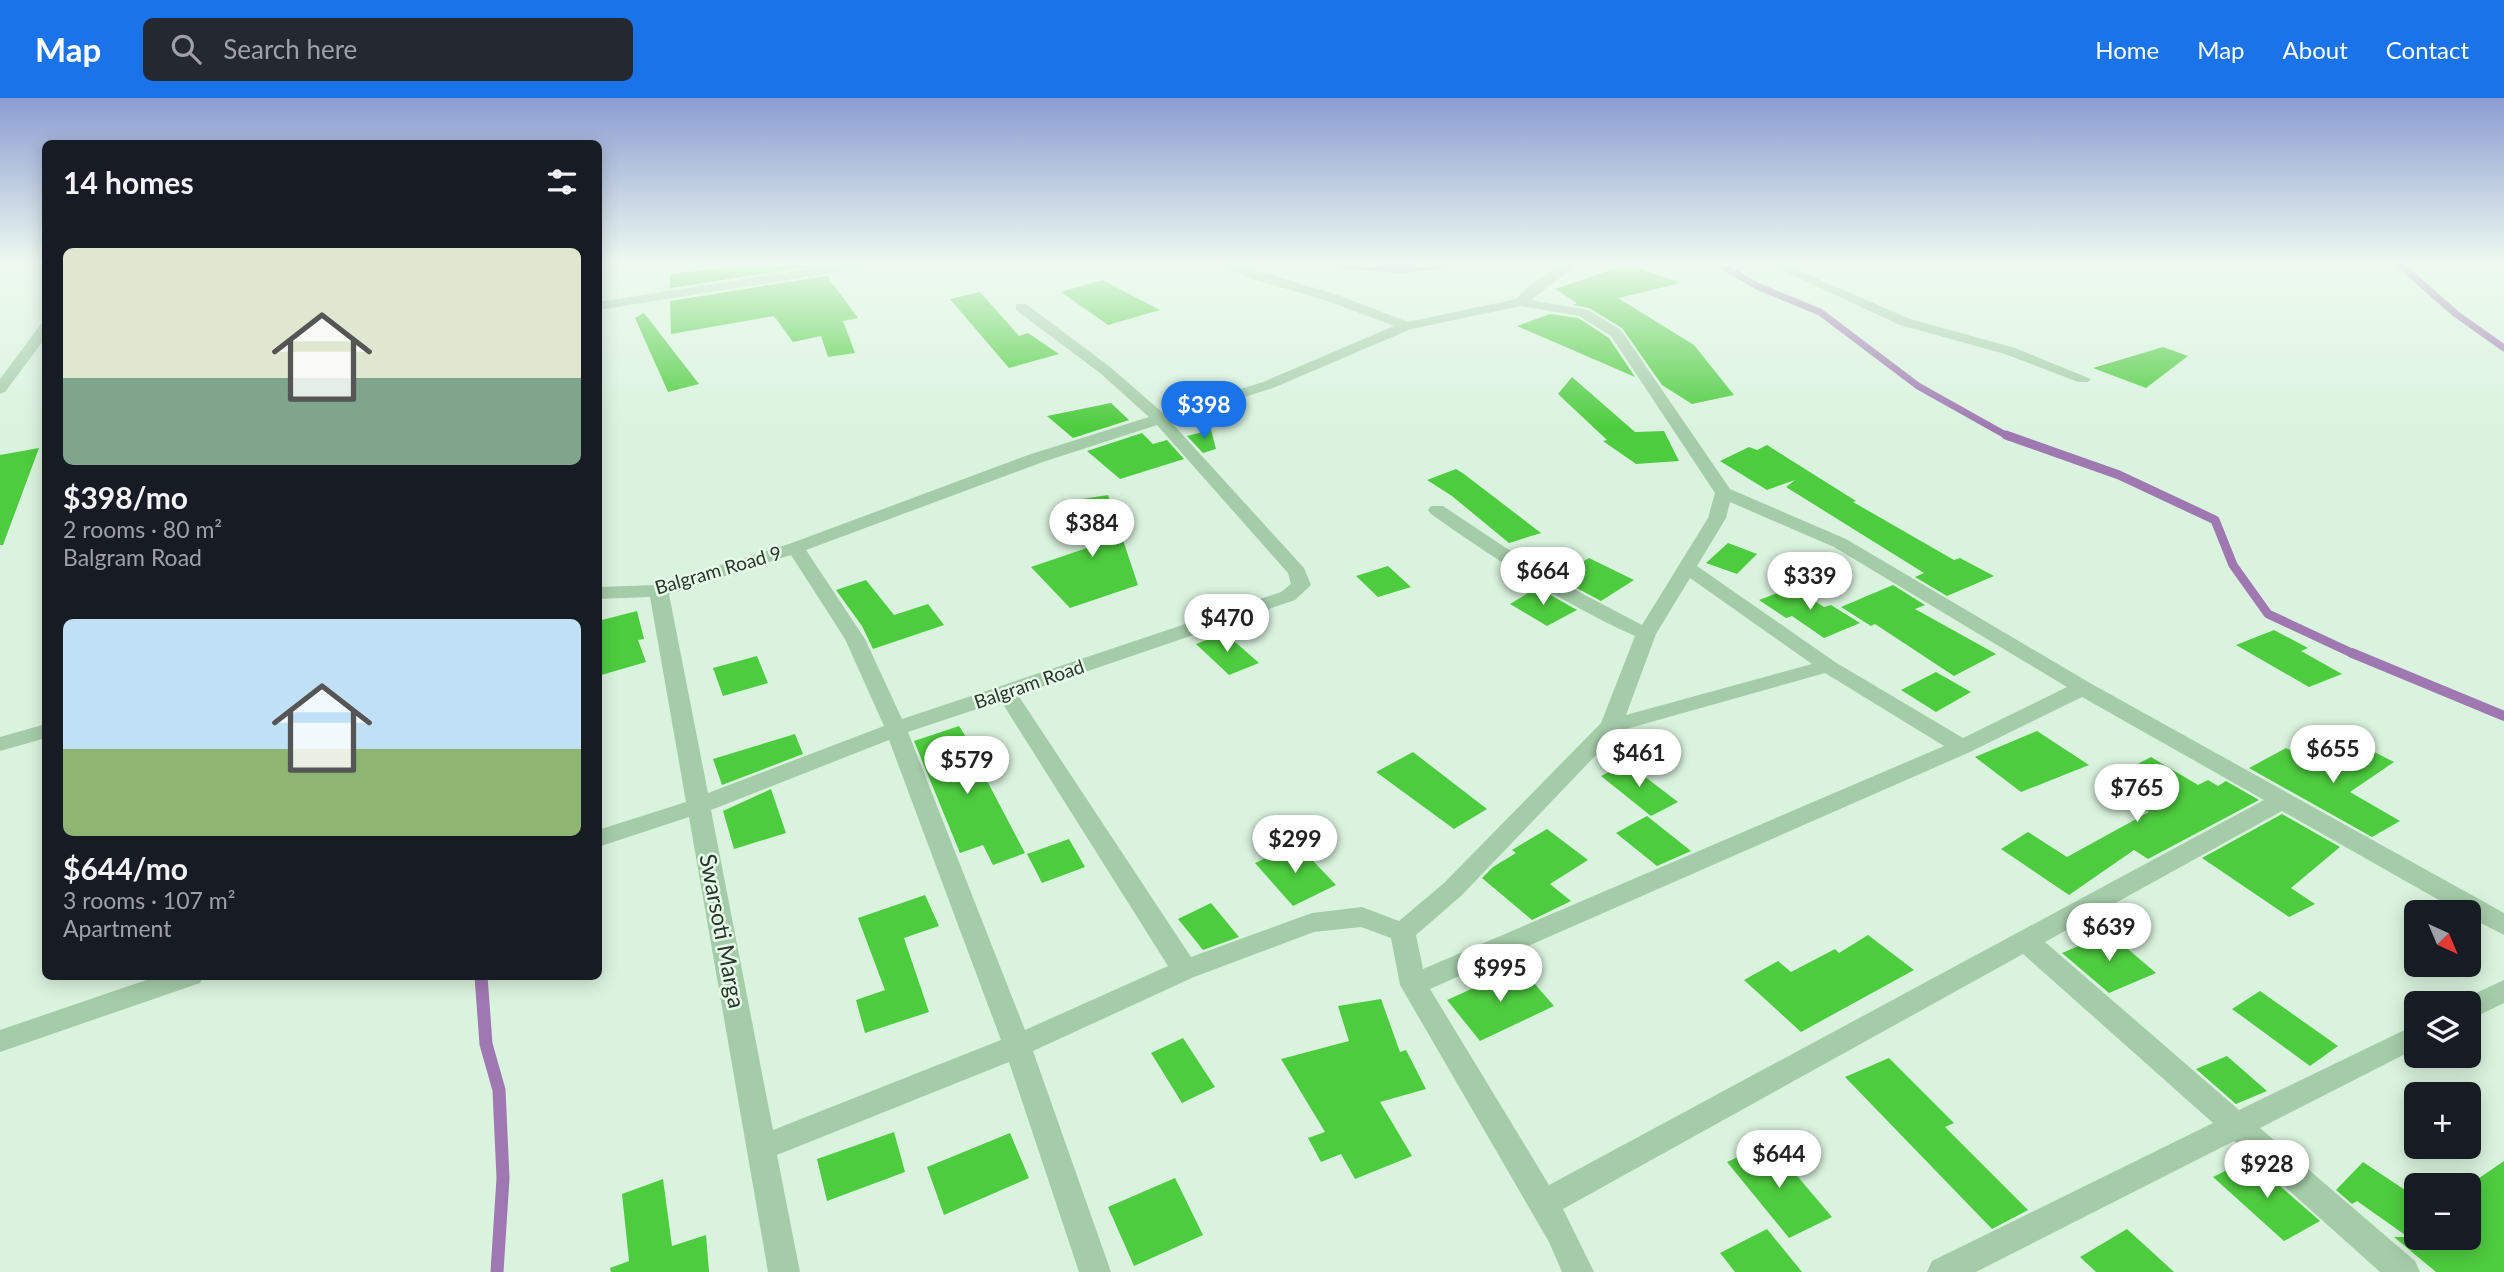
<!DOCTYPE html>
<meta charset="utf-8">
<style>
:root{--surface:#171b24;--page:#242831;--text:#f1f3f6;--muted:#9ea1a6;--accent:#1a73e8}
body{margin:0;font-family:Lato,sans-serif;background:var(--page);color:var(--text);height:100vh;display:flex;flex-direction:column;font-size:26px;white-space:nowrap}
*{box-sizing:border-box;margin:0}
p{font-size:23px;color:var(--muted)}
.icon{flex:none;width:38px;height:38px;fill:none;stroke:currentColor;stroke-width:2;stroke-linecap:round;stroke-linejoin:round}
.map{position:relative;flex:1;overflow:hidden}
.details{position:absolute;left:42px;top:42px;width:560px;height:840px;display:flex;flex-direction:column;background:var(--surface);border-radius:10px;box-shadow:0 4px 18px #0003}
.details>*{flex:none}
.needle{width:46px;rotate:136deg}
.fabs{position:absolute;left:2404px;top:802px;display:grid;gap:14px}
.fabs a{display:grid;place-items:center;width:77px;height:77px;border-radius:10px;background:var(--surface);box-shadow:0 4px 18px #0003;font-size:35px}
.price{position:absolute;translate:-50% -60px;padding:0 16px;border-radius:24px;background:#fff;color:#222;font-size:23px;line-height:46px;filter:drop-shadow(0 2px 4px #0008)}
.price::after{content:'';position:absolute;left:50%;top:42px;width:21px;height:16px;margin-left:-10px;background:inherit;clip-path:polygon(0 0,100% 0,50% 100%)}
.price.current{background:var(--accent);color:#fff}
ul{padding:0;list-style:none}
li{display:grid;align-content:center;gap:14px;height:371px;padding:0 21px}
li span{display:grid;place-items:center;height:217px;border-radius:10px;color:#555}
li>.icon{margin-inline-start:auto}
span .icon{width:126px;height:126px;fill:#fffc;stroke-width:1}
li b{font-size:30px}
h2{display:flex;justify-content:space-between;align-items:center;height:84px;padding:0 21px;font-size:30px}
header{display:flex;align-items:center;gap:42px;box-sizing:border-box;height:98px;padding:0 35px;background:var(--accent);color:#fff}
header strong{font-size:33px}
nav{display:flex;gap:38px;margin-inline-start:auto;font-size:24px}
.search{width:490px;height:63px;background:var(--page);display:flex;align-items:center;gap:18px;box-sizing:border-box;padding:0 24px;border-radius:10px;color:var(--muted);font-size:26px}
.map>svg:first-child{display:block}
</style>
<header>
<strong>Map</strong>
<div class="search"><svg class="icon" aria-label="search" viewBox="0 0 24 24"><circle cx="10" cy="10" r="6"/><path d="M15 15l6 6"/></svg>Search here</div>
<nav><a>Home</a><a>Map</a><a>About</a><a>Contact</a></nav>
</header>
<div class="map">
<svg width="2504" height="1174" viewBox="0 0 2504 1174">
<rect width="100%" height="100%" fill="#daf3de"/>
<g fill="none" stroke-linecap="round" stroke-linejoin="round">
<g stroke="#9f78b1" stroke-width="7">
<path d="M1340 166 1400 172 1447 166"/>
<path d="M1719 166 1759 189 1820 214 1918 288 2009 339"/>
<path d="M2399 166 2456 216 2504 250"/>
</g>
<path stroke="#9f78b1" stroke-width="9" d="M2006 337 2119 377 2215 422 2233 467 2268 516 2356 557"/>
<path stroke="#9f78b1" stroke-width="10" d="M2352 555 2504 618"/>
<path stroke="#9f78b1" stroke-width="13" d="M481 878 486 946 499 992 503 1080 497 1174"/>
</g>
<g fill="#4ecc3f">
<path d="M756 166 818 167 670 190V176Z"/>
<path d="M1623 168 1635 169 1681 185 1618 200 1694 247 1734 297 1692 306 1662 287 1622 230 1589 210 1573 207 1577 205 1555 191Z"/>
<path d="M827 178 858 220 843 223 855 255 828 259 821 238 793 244 774 218 671 236 670 203Z"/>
<path d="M1102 182 1160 212 1108 227 1061 194Z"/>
<path d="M980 194 1019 238 1028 235 1059 256 1009 270 950 201Z"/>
<path d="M644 215 699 286 668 294 635 220Z"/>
<path d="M1550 216 1578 220 1609 240 1635 279 1517 228Z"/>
<path d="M2163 249 2188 258 2146 290 2093 270Z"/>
<path d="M1572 279 1635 334 1664 333 1679 363 1636 366 1603 343 1607 342 1558 296Z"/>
<path d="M1111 305 1129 322 1073 340 1047 318Z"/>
<path d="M1211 332 1216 351 1203 355 1187 338Z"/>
<path d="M1142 335 1153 346 1167 342 1184 361 1120 381 1087 353Z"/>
<path d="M1767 347 1856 403 1853 404 1954 462 1960 460 1994 478 1947 498 1915 479 1924 475 1786 389 1795 382 1767 392 1720 363 1749 349 1757 352Z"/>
<path d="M39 350 3 447H0V357Z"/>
<path d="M1456 371 1464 376 1541 435 1509 445 1452 398 1427 382Z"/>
<path d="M1108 397 1138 487 1070 510 1031 469 1090 449 1076 402Z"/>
<path d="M1728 445 1757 456 1737 476 1706 465Z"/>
<path d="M1589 460 1634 482 1601 503 1556 479Z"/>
<path d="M1388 468 1411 489 1378 499 1356 478Z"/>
<path d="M866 482 894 517 928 506 944 527 873 551 862 528 836 492Z"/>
<path d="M1893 487 1925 507 1915 511 1996 556 1954 578 1875 526 1871 528 1841 509Z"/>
<path d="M1538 489 1554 499 1577 512 1547 528 1510 506Z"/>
<path d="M1793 489 1824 509 1831 507 1860 525 1824 540 1792 518 1786 520 1759 502Z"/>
<path d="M637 513 644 541 638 542 646 564 598 578V523Z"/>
<path d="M2274 532 2308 550 2301 553 2342 576 2309 589 2236 547Z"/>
<path d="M1225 535 1259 565 1229 577 1196 546Z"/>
<path d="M757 558 768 585 723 598 713 570Z"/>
<path d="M1936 574 1971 594 1936 614 1901 592Z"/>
<path d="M959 628 978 658 975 660 1025 755 993 767 983 747 960 755 914 643Z"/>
<path d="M2037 633 2089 667 2021 694 1975 659Z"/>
<path d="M795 636 803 656 722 687 713 661Z"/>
<path d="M2359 646 2394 664 2350 694 2400 723 2372 739 2249 670 2286 650 2323 671Z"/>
<path d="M1413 654 1487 711 1454 731 1376 674Z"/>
<path d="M2151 659 2198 687 2208 682 2218 688 2226 683 2259 702 2148 761 2134 752 2069 797 2001 751 2028 734 2067 759 2149 714 2103 684Z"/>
<path d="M1627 665 1678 704 1651 718 1601 678Z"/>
<path d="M771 691 786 735 734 751 723 713Z"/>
<path d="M2282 716 2340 749 2291 790 2315 806 2289 819 2202 760Z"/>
<path d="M1647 718 1691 753 1657 768 1616 735Z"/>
<path d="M1547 731 1588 762 1550 786 1571 803 1532 822 1482 780 1493 769 1516 755 1512 752Z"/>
<path d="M1069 741 1085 769 1042 785 1027 756Z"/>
<path d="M1297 746 1336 787 1293 808 1255 765Z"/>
<path d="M925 797 939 828 904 840 929 914 865 935 856 902 885 892 858 820Z"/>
<path d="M1211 805 1239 839 1203 852 1178 821Z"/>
<path d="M2109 835 2156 875 2109 895 2062 855Z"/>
<path d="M1868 837 1914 872 1801 934 1744 882 1778 863 1791 874 1835 851 1839 855Z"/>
<path d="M1520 869 1554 908 1480 943 1447 902Z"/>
<path d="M2260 893 2338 948 2310 968 2232 911Z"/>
<path d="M1381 901 1400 954 1406 952 1426 991 1380 1004 1412 1058 1355 1081 1341 1056 1321 1064 1308 1040 1325 1034 1281 961 1349 943 1338 908Z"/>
<path d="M1183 940 1215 989 1182 1005 1151 955Z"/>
<path d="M2227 958 2267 993 2236 1006 2196 971Z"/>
<path d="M1889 960 1954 1025 1945 1029 2028 1112 1992 1131 1845 979Z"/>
<path d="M894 1034 905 1074 827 1103 817 1061Z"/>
<path d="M1010 1035 1029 1080 944 1117 927 1069Z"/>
<path d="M1769 1045 1832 1119 1789 1140 1727 1064Z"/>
<path d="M2249 1061 2312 1116 2320 1123 2284 1143 2213 1079Z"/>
<path d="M2504 1063V1174H2436L2394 1139H2408L2357 1103 2352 1106 2336 1092 2363 1064 2417 1100V1139H2469V1087Z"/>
<path d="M1175 1080 1203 1137 1134 1168 1108 1109Z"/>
<path d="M663 1081 672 1148 706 1137 709 1174H611L610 1170 629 1163 622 1096Z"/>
<path d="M1767 1131 1802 1174H1735L1720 1155Z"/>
<path d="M2127 1131 2174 1174H2096L2080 1159Z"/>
</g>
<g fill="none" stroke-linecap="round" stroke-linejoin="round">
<g fill="#a5cca9" fill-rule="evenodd">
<path d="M841 166H868L862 170 598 212V204Z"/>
<path d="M1219 166H1235L1338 197 1408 224 1516 201 1535 183 1564 166H1578L1531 202 1588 212 1621 232 1730 391 1846 441 2090 585 2504 815V837L2469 819V814H2460L2282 713 2045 844 2239 1012 2417 926V950L2260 1030 2415 1163 2420 1174H2380L2234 1043 1976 1174H1927L1932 1163 2213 1025 2023 856 1563 1111 1594 1174H1562L1549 1144 1400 887 1391 840 1361 829 1314 834 1194 879 1033 953 1111 1174H1079L1009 964 777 1057 800 1174H768L689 719 598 749V732L686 704 650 499 598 501V489L657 487 789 446 1031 356 1149 319 1100 275 1016 212V206H1026L1110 269 1163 315 1263 284 1394 228 1328 203 1246 179ZM1521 208 1579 218 1611 238 1715 395 1708 420 1642 527 1545 476 1443 408H1431L1428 412 1431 416C1496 462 1562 505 1635 538L1601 625 1444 785 1399 823 1362 809 1312 815 1191 859 1018 597 1295 502 1311 487 1304 470 1170 323 1273 290 1411 231ZM1157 327 1288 475 1291 486 1281 494 902 621 865 541 806 452 1043 364ZM1730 404 1834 449 2067 589 1963 640 1835 564 1697 468 1726 420ZM791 457 845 541 884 628 708 695 669 496ZM1690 480 1812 566 1626 617 1656 536ZM1825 575 1944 648 1423 871 1416 837 1462 797 1619 633ZM2082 599 2264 702 1549 1087 1430 891 1970 654ZM1001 603 1168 868 1025 932 908 634ZM889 642 1001 942 773 1032 711 712Z"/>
<path d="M1768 166H1784L1910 221 2015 250 2091 281 2088 284H2078L2005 256 1900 227Z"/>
<path d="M46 225V239L5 294 0 296V281L41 226Z"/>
<path d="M46 626V640L0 653V639Z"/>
<path d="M158 878H204L200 885 0 954V932Z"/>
<path d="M2504 882V905L2469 922V905L2459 903Z"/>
</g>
</g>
<linearGradient id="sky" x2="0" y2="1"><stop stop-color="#8b9cd2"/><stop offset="0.5" stop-color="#eefaf0"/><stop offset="1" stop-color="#eefaf0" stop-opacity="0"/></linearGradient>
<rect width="2504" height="330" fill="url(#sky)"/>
<g text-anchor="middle" stroke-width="5" stroke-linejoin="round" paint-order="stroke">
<g font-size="19" fill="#283727" stroke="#e7faea">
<text transform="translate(718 472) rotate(-16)" y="7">Balgram Road 9</text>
<text transform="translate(1029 586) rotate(-19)" y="7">Balgram Road</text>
</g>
<g font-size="23" fill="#283727" stroke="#e7faea">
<text transform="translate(722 833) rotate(79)" y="8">Swarsoti Marga</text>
</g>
</g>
</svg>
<div class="fabs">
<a><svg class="needle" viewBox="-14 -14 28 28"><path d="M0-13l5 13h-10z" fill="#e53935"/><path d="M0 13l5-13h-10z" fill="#9ea1a6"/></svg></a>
<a><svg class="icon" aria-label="layers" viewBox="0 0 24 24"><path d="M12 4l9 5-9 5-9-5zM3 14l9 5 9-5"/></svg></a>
<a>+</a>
<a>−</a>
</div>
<b class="price current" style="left:1204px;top:343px">$398</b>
<b class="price" style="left:1092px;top:461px">$384</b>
<b class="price" style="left:1543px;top:509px">$664</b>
<b class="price" style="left:1810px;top:514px">$339</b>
<b class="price" style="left:1227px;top:556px">$470</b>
<b class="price" style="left:2333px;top:687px">$655</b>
<b class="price" style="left:1639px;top:691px">$461</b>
<b class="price" style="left:967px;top:698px">$579</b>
<b class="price" style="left:2137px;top:726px">$765</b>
<b class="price" style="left:1295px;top:777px">$299</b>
<b class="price" style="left:2109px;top:865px">$639</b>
<b class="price" style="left:1500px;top:906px">$995</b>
<b class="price" style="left:1779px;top:1092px">$644</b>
<b class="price" style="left:2267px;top:1102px">$928</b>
<section class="details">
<h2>14 homes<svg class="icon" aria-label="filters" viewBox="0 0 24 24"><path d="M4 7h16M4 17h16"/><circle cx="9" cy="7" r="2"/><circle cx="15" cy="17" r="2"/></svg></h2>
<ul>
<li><span style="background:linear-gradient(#dfe7d0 60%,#7fa58c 0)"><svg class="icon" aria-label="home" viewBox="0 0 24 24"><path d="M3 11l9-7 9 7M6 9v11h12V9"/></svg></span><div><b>$398/mo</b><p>2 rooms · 80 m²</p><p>Balgram Road</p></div></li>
<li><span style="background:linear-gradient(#bfe0f5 60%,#8fb573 0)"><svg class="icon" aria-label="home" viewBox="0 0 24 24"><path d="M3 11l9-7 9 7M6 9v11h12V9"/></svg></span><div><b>$644/mo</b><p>3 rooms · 107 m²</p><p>Apartment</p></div></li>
</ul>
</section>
</div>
